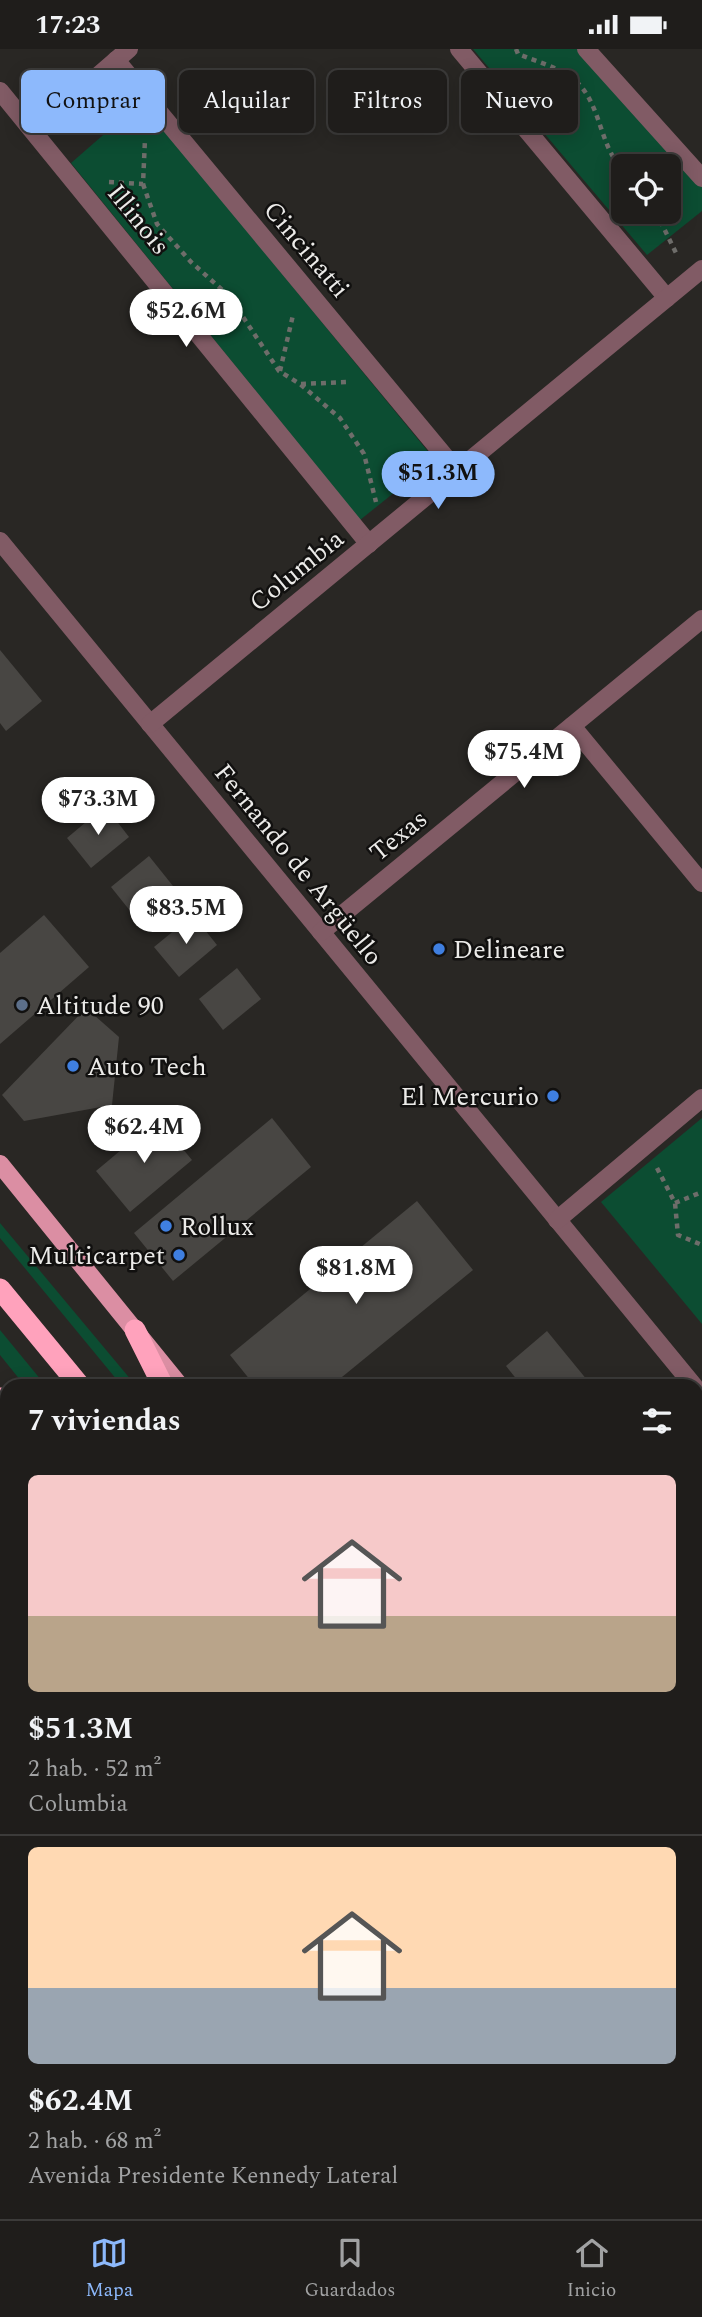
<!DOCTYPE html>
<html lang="es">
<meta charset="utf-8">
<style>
:root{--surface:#1f1d1b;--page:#2c2a28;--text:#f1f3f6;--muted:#a1a2a3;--line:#3c3b3a;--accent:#8db9fc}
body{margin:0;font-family:Spectral,serif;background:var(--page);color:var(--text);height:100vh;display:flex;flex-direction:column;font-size:26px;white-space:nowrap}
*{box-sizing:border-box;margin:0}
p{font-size:23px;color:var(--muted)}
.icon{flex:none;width:38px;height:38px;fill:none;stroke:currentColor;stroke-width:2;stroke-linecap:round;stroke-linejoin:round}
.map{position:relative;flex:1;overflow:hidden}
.drawer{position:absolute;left:0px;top:1330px;width:704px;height:840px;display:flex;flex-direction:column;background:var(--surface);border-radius:21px 21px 0 0;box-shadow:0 4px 18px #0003,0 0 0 2px var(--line)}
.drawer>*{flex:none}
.top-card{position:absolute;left:21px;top:21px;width:662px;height:63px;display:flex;gap:14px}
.buttons{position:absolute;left:611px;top:105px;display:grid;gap:14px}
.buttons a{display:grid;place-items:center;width:70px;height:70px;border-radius:10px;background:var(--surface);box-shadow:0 4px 18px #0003,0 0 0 2px var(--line);font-size:35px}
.price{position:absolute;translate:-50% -60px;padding:0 16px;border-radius:24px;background:#fff;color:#222;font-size:23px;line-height:46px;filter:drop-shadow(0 2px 4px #0008)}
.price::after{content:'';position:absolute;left:50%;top:42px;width:21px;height:16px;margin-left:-10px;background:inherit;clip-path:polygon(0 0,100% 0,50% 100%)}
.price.selected{background:var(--accent);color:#111}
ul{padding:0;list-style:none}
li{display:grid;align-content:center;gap:14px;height:371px;padding:0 28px}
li+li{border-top:2px solid var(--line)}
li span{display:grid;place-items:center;height:217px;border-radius:10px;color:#555}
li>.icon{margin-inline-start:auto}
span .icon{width:126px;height:126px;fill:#fffc;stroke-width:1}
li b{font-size:30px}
h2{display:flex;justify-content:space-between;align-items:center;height:84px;padding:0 28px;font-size:30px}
.pill{padding:0 24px;border-radius:10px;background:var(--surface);box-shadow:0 4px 18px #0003,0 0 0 2px var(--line);font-size:24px;line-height:63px}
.pill.selected{background:var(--accent);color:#111}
.status{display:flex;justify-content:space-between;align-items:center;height:49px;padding:0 35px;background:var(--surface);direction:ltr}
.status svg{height:19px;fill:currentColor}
.menu{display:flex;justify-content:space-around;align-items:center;height:98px;border-top:2px solid var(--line);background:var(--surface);font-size:19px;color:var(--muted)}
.menu a{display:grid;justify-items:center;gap:4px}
.menu .selected{color:var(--accent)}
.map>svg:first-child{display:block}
</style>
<div class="status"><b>17:23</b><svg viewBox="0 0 49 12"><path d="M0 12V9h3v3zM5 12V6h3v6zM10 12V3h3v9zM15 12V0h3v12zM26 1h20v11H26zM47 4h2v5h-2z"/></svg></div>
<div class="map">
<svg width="702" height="2170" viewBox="0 0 702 2170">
<rect width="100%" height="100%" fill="#292724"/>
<g fill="#0c4d32" fill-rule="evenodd">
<path d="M473 0H579L702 136V162L647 206ZM623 117H668V163H623Z"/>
<path d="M141 53 435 411 360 471 71 114Z"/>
<path d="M702 1069V1275L601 1153Z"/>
<path d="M0 1174 132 1332 135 1337H122L0 1189Z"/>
<path d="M0 1281 46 1337H25L0 1306Z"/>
<path d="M0 1428 7 1436V1586L0 1578Z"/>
</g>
<g fill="#484643">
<path d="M0 601 42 652 6 682 0 674Z"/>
<path d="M105 757 129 788 91 819 67 789Z"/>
<path d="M149 807 173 837 135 868 111 838Z"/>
<path d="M44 866 89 918 0 995V904Z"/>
<path d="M193 866 217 896 179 928 154 898Z"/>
<path d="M237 919 261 950 223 981 199 950Z"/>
<path d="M86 959 119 988 112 1056 24 1072 2 1046Z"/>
<path d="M272 1069 311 1118 173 1232 134 1184Z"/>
<path d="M158 1070 192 1111 130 1163 96 1122Z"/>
<path d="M417 1152 473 1221 331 1337H255L230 1306Z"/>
<path d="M547 1282 592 1337H522L506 1317Z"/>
<path d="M696 1464 702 1470V1555L696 1548Z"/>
<path d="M7 1768V1837L0 1842V1773Z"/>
<path d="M702 1786V1857L696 1850V1791Z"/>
<path d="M7 1967V2046L0 2052V1973Z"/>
<path d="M147 2163H187L193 2170H139Z"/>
</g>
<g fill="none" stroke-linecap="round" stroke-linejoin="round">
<g stroke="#6e6d6a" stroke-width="4.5" stroke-dasharray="5 5" stroke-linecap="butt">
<path d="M516 0 518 5C535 12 554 17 569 27 602 48 597 95 623 121"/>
<path d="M109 133 143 135 145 90"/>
<path d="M143 135 157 175 191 213 229 247 279 322 300 335 340 369 364 405 376 453"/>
<path d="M656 163 678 208"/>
<path d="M280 322 293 266"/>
<path d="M301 335 348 333"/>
<path d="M657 1119 675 1154 678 1186 702 1196"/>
<path d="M675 1154 702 1143"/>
</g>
<path stroke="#815b65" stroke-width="14" d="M0 1693 7 1687"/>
<g stroke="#815b65" stroke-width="18">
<path d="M459 0 667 249"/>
<path d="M586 0 702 129"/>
<path d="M116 11 457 422"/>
<path d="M0 42 369 495"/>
<path d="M34 82 129 0"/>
<path d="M0 492 694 1337"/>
<path d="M150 675 702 220"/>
<path d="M572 677 702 834"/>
<path d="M321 883 702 570"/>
<path d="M557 1171 702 1049"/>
<path d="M0 2136 7 2131"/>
</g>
<g stroke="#db8ea3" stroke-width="18">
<path d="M0 1115 180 1337"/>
<path d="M0 1610 7 1619"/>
<path d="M696 1966 702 1973"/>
<path d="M453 2163 458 2170"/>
</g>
<g stroke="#ffa2bc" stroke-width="21">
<path d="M0 1240 80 1337"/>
<path d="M135 1281 163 1337"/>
<path d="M0 1349 7 1358"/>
<path d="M696 2084 702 2091"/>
<path d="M560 2163 563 2170"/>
<path d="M674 2163 680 2170"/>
</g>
</g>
<g fill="#3f7fe0" stroke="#11100f" stroke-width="2.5">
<circle cx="439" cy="900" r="7"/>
<circle cx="73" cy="1017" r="7"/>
<circle cx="553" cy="1047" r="7"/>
<circle cx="166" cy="1177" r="7"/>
<circle cx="179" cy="1206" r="7"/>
</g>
<circle fill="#5c6f8a" stroke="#11100f" stroke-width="2.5" cx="22" cy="956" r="7"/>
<g text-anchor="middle" stroke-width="5" stroke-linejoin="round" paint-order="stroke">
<g font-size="26" fill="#ecebe9" stroke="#11100f">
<text transform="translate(139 170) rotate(51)" y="9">Illinois</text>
<text transform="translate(307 200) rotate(50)" y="9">Cincinatti</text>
<text transform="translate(296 521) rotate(-39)" y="9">Columbia</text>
<text transform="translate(398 786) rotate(-39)" y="9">Texas</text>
<text transform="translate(299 815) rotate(51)" y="9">Fernando de Argüello</text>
</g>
<g font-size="26" fill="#ecebe9" stroke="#11100f" text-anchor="start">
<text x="453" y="909">Delineare</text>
<text x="36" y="965">Altitude 90</text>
<text x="87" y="1026">Auto Tech</text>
<text x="539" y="1056" text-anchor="end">El Mercurio</text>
<text x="180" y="1186">Rollux</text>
<text x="165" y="1215" text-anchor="end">Multicarpet</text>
</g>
</g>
</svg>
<div class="buttons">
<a><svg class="icon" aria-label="locate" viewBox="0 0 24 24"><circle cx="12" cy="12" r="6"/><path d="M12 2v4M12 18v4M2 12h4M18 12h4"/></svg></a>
</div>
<b class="price" style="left:186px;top:300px">$52.6M</b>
<b class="price selected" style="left:438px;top:462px">$51.3M</b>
<b class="price" style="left:524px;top:741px">$75.4M</b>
<b class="price" style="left:98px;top:788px">$73.3M</b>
<b class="price" style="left:186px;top:897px">$83.5M</b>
<b class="price" style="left:144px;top:1116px">$62.4M</b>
<b class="price" style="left:356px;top:1257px">$81.8M</b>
<div class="top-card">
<a class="pill selected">Comprar</a>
<a class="pill">Alquilar</a>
<a class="pill">Filtros</a>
<a class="pill">Nuevo</a>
</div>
<section class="drawer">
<h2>7 viviendas<svg class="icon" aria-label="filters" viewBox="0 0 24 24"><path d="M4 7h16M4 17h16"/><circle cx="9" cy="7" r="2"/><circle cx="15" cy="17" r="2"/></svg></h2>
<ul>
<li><span style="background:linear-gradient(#f6c9c9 65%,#b9a48a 0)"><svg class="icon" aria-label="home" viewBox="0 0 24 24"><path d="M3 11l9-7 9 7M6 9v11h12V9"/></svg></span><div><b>$51.3M</b><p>2 hab. · 52 m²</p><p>Columbia</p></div></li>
<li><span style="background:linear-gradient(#ffd9b3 65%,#9aa5b1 0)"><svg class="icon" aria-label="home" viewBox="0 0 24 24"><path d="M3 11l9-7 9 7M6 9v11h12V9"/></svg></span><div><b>$62.4M</b><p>2 hab. · 68 m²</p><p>Avenida Presidente Kennedy Lateral</p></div></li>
</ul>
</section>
</div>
<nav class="menu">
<a class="selected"><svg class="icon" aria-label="map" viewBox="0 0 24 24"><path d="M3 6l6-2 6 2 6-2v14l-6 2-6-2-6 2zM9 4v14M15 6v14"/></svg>Mapa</a>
<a><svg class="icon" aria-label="saved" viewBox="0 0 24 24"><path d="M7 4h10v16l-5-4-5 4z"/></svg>Guardados</a>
<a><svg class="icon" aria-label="home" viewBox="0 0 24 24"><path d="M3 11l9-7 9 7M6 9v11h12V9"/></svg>Inicio</a>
</nav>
